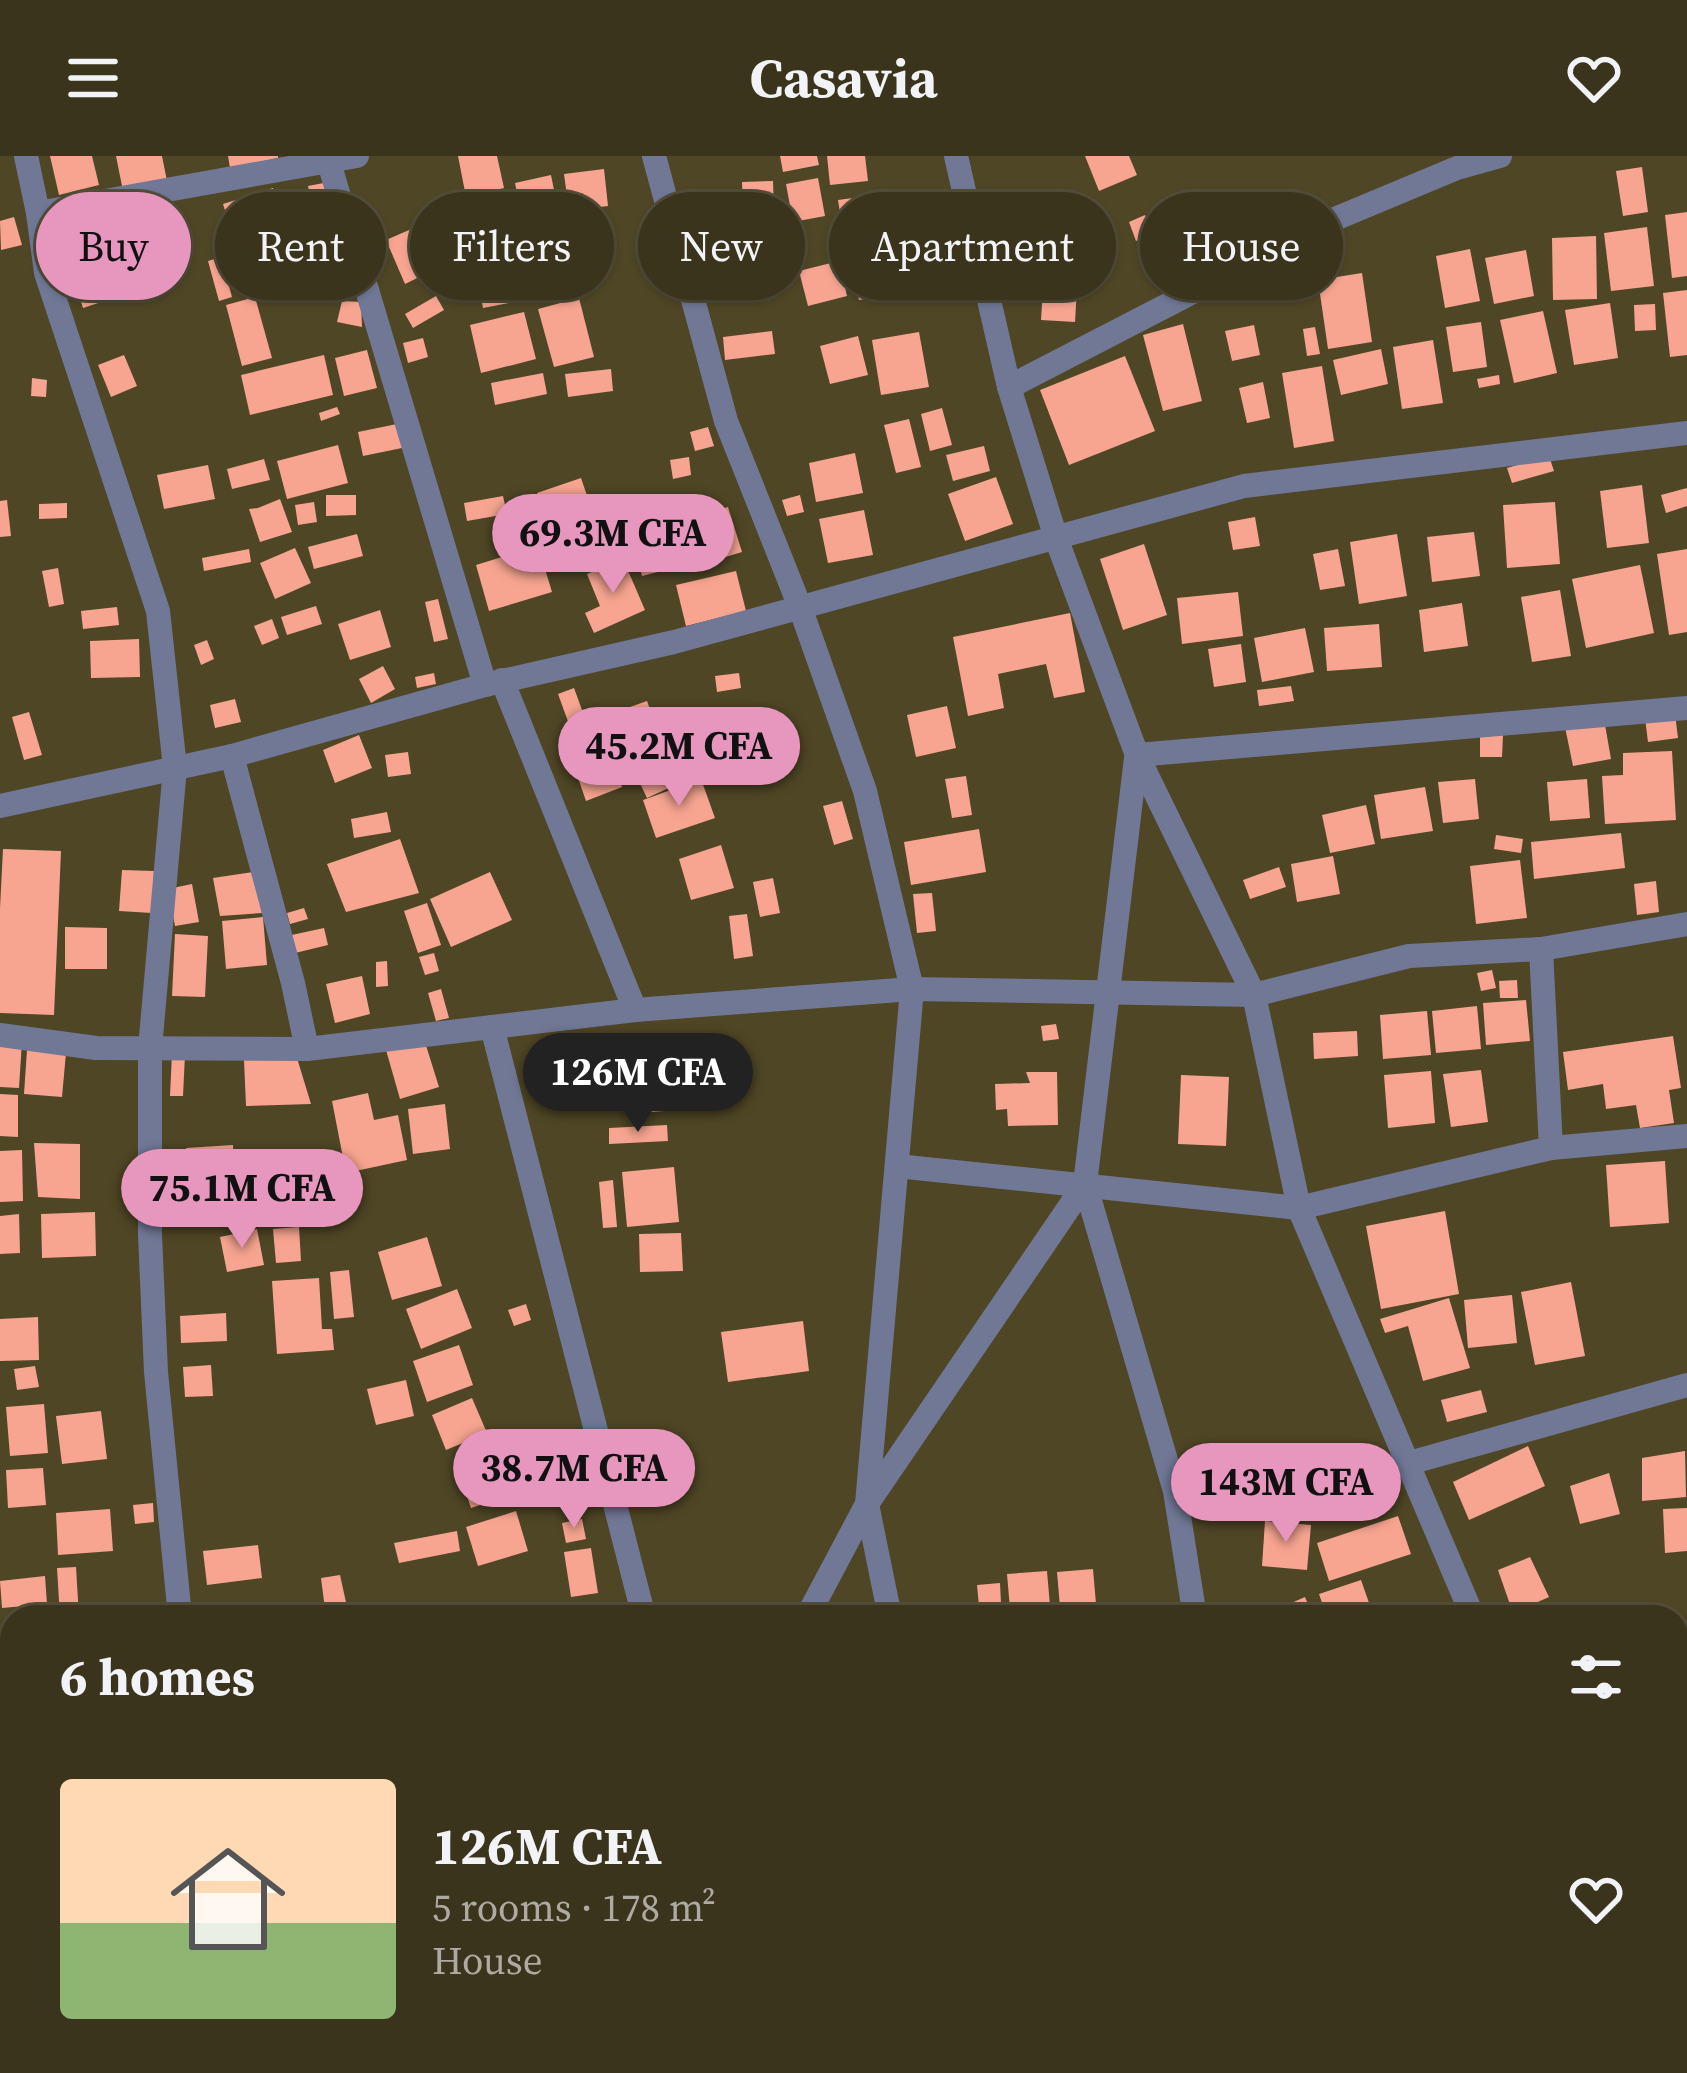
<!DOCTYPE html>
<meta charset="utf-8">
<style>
:root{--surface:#3b341c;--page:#463f29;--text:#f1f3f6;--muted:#acaaa3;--line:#544f3b;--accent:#e797bd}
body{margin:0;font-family:"Source Serif 4",serif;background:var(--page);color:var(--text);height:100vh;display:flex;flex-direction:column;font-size:45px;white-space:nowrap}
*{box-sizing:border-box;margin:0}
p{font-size:39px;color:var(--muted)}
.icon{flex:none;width:66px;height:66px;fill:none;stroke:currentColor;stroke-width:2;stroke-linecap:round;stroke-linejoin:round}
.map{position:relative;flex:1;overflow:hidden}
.details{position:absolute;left:0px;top:1449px;width:1689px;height:468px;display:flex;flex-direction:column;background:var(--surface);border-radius:36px 36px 0 0;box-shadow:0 3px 9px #0004,0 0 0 3px var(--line)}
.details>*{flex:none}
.top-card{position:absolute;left:36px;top:36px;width:1617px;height:108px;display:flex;gap:24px}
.price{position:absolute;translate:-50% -102px;padding:0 27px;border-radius:42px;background:var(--accent);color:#111;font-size:39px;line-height:78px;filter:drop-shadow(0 3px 6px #0008)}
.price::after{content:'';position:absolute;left:50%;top:72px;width:36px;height:27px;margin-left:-18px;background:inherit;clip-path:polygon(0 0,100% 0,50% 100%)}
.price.current{background:#222;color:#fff}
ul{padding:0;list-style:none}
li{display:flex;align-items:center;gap:36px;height:300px;padding:0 60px}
li span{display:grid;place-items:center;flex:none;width:336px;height:240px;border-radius:12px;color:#555}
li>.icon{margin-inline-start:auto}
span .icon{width:144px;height:144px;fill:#fffc;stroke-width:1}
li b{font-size:51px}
h2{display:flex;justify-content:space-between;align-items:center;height:144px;padding:0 60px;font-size:51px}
.chip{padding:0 42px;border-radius:54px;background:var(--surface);box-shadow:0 3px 9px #0004,0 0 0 3px var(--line);font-size:42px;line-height:108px}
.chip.current{background:var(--accent);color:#111}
header{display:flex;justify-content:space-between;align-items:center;height:156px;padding:0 60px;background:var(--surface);font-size:54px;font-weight:700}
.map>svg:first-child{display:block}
</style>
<header><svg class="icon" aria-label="menu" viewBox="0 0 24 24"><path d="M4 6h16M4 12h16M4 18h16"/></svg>Casavia<svg class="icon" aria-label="heart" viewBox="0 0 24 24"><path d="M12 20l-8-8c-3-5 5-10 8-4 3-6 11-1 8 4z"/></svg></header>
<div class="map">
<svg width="1687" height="1917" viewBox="0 0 1687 1917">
<rect width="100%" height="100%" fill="#4f4625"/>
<g fill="#f7a591">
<path d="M50 0H92L99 29 59 39Z"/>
<path d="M116 0H162L167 25 123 35Z"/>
<path d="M228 0H278V2L230 12Z"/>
<path d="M458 0H497L504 32 466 41Z"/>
<path d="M780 0H817L819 9 783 16Z"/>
<path d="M827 0H865L868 25 830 29Z"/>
<path d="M1085 0H1129L1137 19 1099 35Z"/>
<path d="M1642 11 1648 56 1623 60 1616 15Z"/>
<path d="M604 13 608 50 569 55 564 18Z"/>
<path d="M551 19 559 59 523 67 515 27Z"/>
<path d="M818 22 825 60 793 66 786 28Z"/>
<path d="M773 25 774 57 743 58 742 26Z"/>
<path d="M329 26 337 67 317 72 308 30Z"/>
<path d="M273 32 281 59 231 74 223 48Z"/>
<path d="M711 34H729L730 50 712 51Z"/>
<path d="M875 39 880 77 844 83 838 44Z"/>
<path d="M504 45 511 95 476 100 468 51Z"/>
<path d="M1081 49 1094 94 1006 119 994 74Z"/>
<path d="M1687 56V120L1672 122 1665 59Z"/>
<path d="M460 58 466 95 452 98 445 61Z"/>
<path d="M1145 59 1153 78 1136 85 1129 66Z"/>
<path d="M14 61 22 89 1 94 0 65Z"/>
<path d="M423 68 442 110 405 128 386 84Z"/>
<path d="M1647 71 1654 130 1611 135 1604 77Z"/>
<path d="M345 75 351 111 318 118 311 82Z"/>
<path d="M1596 80 1597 143 1553 144 1552 82Z"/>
<path d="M114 86 132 136 83 152 67 102Z"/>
<path d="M1470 93 1480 145 1445 152 1436 100Z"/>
<path d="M940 94 948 134 909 141 902 101Z"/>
<path d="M1526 94 1534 140 1494 148 1485 102Z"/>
<path d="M891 95 898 137 859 144 851 103Z"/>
<path d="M221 101 232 141 219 145 208 105Z"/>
<path d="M517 102 525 144 483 152 475 110Z"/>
<path d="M839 105 847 140 808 150 799 115Z"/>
<path d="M1362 117 1372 186 1328 193 1318 124Z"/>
<path d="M1043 131 1077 132 1075 166 1041 164Z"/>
<path d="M1687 134V199L1670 201 1663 137Z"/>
<path d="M436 140 444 154 413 172 405 158Z"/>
<path d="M255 141 272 202 242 210 226 149Z"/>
<path d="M579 142 594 201 554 211 538 153Z"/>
<path d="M342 145 361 146 362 171 337 166Z"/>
<path d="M1610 147 1618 202 1574 209 1565 154Z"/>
<path d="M1655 148 1656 174 1635 175 1634 149Z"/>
<path d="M1543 155 1557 217 1514 227 1500 164Z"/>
<path d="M524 156 536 203 481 217 470 169Z"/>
<path d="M1481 166 1487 211 1453 216 1446 171Z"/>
<path d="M1183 168 1202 245 1163 255 1143 179Z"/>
<path d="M1254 169 1260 199 1232 205 1225 175Z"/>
<path d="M1315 171 1320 198 1307 200 1303 173Z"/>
<path d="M772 175 775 198 725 204 723 181Z"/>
<path d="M919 176 929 231 881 239 872 184Z"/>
<path d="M858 180 868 219 830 228 820 190Z"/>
<path d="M423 182 428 201 408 207 403 187Z"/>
<path d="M1433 184 1443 247 1402 253 1393 191Z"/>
<path d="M1381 193 1388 228 1341 239 1333 204Z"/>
<path d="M367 194 377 232 344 240 335 202Z"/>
<path d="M124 199 137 230 111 241 98 209Z"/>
<path d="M324 199 333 239 250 259 241 219Z"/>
<path d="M1125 200 1155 275 1069 309 1040 234Z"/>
<path d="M1322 210 1334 285 1294 292 1282 217Z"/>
<path d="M611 213 613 235 568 241 565 218Z"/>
<path d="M543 217 547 238 495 249 491 227Z"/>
<path d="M1499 219 1500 228 1479 232 1477 223Z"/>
<path d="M32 222 47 224 46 241 31 240Z"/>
<path d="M1263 226 1270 262 1247 267 1239 232Z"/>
<path d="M337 251 340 258 321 265 319 257Z"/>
<path d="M942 252 952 289 930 295 921 258Z"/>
<path d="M909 263 921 311 896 317 884 269Z"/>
<path d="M397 268 402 292 363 300 358 276Z"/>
<path d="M708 271 714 290 695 295 690 276Z"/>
<path d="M338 289 348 327 287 343 277 305Z"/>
<path d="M984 290 990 315 953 325 946 299Z"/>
<path d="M855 297 863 337 816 346 809 307Z"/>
<path d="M1549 300 1554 315 1512 327 1507 312Z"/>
<path d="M689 301 691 319 673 323 670 304Z"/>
<path d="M264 303 270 324 232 333 227 313Z"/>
<path d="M208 309 215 343 164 353 157 319Z"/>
<path d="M996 321 1013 368 965 385 948 338Z"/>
<path d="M581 322 593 357 549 372 537 337Z"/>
<path d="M1642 329 1649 387 1607 392 1600 335Z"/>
<path d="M1687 332V350L1666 357 1661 339Z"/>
<path d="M326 339H356V359L326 360Z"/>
<path d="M800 339 804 356 787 360 782 344Z"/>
<path d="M503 340 507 358 467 365 464 347Z"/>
<path d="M640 342 644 365 613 370 609 347Z"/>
<path d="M280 343 292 376 260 386 249 353 258 352Z"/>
<path d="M7 344 11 380 0 381V345Z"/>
<path d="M314 346 317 366 298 369 295 349Z"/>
<path d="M1555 346 1560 408 1507 412 1503 349Z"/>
<path d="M67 347V362L39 363V348Z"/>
<path d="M728 351 742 396 699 409 686 363Z"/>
<path d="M864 354 873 399 828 407 819 363Z"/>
<path d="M1255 361 1260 390 1233 394 1228 366Z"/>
<path d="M610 368 618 400 578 410 571 378Z"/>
<path d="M665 368 677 411 642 420 631 377Z"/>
<path d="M1474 376 1480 420 1432 426 1427 381Z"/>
<path d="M357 378 363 400 314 413 308 391Z"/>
<path d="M1397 378 1407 440 1359 448 1350 386Z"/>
<path d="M1144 388 1167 459 1123 474 1100 403Z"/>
<path d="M538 390 552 436 489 455 476 409Z"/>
<path d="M295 392 311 427 275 443 260 407Z"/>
<path d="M249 393 251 406 204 415 202 402Z"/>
<path d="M1338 393 1345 430 1320 434 1313 398Z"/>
<path d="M1687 393V476L1669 479 1657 398Z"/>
<path d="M623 403 645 454 594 477 585 457 600 450 587 418Z"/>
<path d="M1640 409 1654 477 1586 492 1572 423Z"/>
<path d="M58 412 64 448 49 451 42 415Z"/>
<path d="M736 415 746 455 686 470 676 429Z"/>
<path d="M1560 434 1571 500 1532 506 1521 441Z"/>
<path d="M1238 436 1243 480 1182 488 1177 442Z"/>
<path d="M438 443 448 483 434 486 425 446Z"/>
<path d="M1462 447 1468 490 1424 496 1419 454Z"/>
<path d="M316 450 322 468 287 479 281 461Z"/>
<path d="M117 451 119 469 83 473 81 455Z"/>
<path d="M380 454 391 491 350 504 338 468Z"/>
<path d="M1070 457 1085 536 1054 542 1046 508 998 518 1004 552 968 560 953 481Z"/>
<path d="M272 463 279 482 262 489 254 470Z"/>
<path d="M1379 468 1382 511 1327 515 1324 472Z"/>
<path d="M1305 472 1314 516 1262 526 1254 482Z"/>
<path d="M139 483 140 521 91 522 90 485Z"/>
<path d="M207 484 214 503 201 509 194 489Z"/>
<path d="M1241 488 1246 526 1214 531 1208 493Z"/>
<path d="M383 510 395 533 371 547 359 523Z"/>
<path d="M434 517 436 528 417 532 415 521Z"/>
<path d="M739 517 741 532 717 536 715 520Z"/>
<path d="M1291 530 1294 545 1259 550 1257 534Z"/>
<path d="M574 532 586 565 570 571 558 538Z"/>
<path d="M235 543 241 566 215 572 210 549Z"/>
<path d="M647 545 655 567 621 580 613 557Z"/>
<path d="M947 550 956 592 916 601 907 559Z"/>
<path d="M29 556 42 599 24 604 12 561Z"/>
<path d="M1675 558 1678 582 1648 586 1645 562Z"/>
<path d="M1604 563 1611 603 1573 610 1565 571Z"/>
<path d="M746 571 757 609 742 613 731 575Z"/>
<path d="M602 574 622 631 586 645 566 587Z"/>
<path d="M780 574 788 601 768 608 760 579Z"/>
<path d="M359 579 372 612 335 627 323 594Z"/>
<path d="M1480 579H1503L1502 601H1480Z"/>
<path d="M655 590 673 630 647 642 628 602Z"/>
<path d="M726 593 733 616 704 625 697 603Z"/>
<path d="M1672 595 1676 664 1605 668 1602 620 1623 619V597Z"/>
<path d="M408 596 411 618 388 621 385 599Z"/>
<path d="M966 620 972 659 952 662 945 623Z"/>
<path d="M701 623 715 662 656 682 643 644Z"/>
<path d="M1475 623 1479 663 1443 667 1438 626Z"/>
<path d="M1587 623 1590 662 1550 665 1547 626Z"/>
<path d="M1425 631 1433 675 1381 683 1374 639Z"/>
<path d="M842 645 853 683 834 689 823 650Z"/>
<path d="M1366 649 1375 688 1330 697 1322 659Z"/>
<path d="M387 656 391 676 354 682 351 663Z"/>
<path d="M979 673 986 716 911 729 904 686Z"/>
<path d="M1621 677 1625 712 1534 723 1531 686Z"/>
<path d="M1496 679 1523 683 1521 697 1494 693Z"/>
<path d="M400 683 419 737 346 756 327 708Z"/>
<path d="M721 689 734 732 691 744 679 703Z"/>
<path d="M3 693 61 695 54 859 0 857V752Z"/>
<path d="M1333 700 1340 738 1297 746 1291 708Z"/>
<path d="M1520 704 1527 762 1476 768 1470 710Z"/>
<path d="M1279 711 1286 731 1250 743 1243 724Z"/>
<path d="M122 714 154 715 152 757 119 755Z"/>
<path d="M253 716 262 757 220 760 213 722Z"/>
<path d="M490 716 512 764 451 791 430 743Z"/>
<path d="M773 722 780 757 760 761 753 726Z"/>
<path d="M1656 725 1659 756 1637 759 1634 728Z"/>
<path d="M192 728 199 766 175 770 168 733Z"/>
<path d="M932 737 936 775 917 777 913 738Z"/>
<path d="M427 747 441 789 418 797 404 755Z"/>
<path d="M304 752 308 763 290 768 287 757Z"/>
<path d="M747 758 753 800 734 803 729 760Z"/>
<path d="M263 761 267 809 226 813 222 765Z"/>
<path d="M65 771 107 772V813H65Z"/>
<path d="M324 772 328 789 291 798 287 780Z"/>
<path d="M175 778 208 780 205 841 172 840Z"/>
<path d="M434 797 439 815 425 819 419 801Z"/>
<path d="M387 805 388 830 376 831V806Z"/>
<path d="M1492 814 1496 832 1481 835 1477 817Z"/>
<path d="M362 820 370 858 335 867 326 828Z"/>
<path d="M1517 824 1518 842H1500L1499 825Z"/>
<path d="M441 833 449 862 436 865 428 837Z"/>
<path d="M1526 844 1530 885 1486 889 1483 847Z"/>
<path d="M1477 850 1481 893 1436 897 1432 855Z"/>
<path d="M1427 855 1431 899 1383 903 1380 859Z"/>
<path d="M1056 868 1059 883 1043 885 1041 870Z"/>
<path d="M1357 875 1358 900 1314 903 1313 877Z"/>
<path d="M1673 880 1681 932 1669 934 1674 967 1640 972 1636 949 1606 953 1603 928 1568 934 1563 896Z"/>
<path d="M654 882 655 907 621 909 619 883Z"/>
<path d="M0 883 22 885 19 932 0 931Z"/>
<path d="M424 883 439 931 400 943 386 894Z"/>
<path d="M610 889V903L544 908 543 895Z"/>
<path d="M27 894 66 897 62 941 24 938Z"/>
<path d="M172 897 185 898 183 940H170Z"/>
<path d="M297 902 311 948 246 950 244 904Z"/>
<path d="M1481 914 1488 966 1451 971 1443 918Z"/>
<path d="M1431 915 1435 967 1388 972 1384 919Z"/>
<path d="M1026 916H1057L1058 969 1008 970 1007 953 996 954 995 928 1030 927Z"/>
<path d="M662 917 664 955 631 958 630 919Z"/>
<path d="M1181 919 1229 921 1226 990 1178 988Z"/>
<path d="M368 937 374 964 398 959 407 1004 346 1017 332 945Z"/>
<path d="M0 938 18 939V981L0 980Z"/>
<path d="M445 948 450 993 413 998 408 953Z"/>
<path d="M667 969 668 985 609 988V972Z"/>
<path d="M34 987 80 988V1043L38 1041Z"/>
<path d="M233 989 234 1009 187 1011 186 992Z"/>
<path d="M22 994 23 1045 0 1046V995Z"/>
<path d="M1665 1005 1669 1067 1610 1071 1606 1009Z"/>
<path d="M674 1011 679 1066 627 1071 622 1016Z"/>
<path d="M252 1014 260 1057 217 1066 209 1021Z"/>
<path d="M613 1024 617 1071 603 1072 599 1026Z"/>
<path d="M1445 1055 1459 1138 1381 1153 1366 1070Z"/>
<path d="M95 1056 96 1100 42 1102 41 1058Z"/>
<path d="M19 1058 20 1097 0 1098V1060Z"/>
<path d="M299 1071 301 1105 276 1107 273 1073Z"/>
<path d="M257 1073 264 1109 227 1116 220 1081Z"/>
<path d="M681 1077 683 1115 640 1116 639 1078Z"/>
<path d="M427 1081 442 1130 392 1144 378 1096Z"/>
<path d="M349 1114 354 1161 334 1163 330 1116Z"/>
<path d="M319 1122 322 1173H332L334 1194 277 1198 272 1125Z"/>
<path d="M1571 1126 1585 1200 1535 1209 1521 1136Z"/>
<path d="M457 1133 472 1172 421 1193 406 1153Z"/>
<path d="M1512 1139 1517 1187 1468 1192 1464 1144Z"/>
<path d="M1449 1142 1470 1212 1423 1225 1408 1170 1385 1177 1380 1163Z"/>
<path d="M526 1148 531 1164 514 1170 508 1154Z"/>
<path d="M226 1157 227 1185 181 1187 180 1160Z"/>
<path d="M38 1161 39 1204 0 1205V1163Z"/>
<path d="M803 1165 809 1215 728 1226 721 1176Z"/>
<path d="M459 1189 473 1229 427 1246 413 1205Z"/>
<path d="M211 1209 213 1240 185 1241 183 1211Z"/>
<path d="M35 1210 39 1231 17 1234 14 1213Z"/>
<path d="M406 1224 414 1260 376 1269 367 1233Z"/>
<path d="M1481 1234 1487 1256 1447 1266 1441 1244Z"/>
<path d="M472 1242 487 1277 446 1294 432 1259Z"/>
<path d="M44 1248 48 1297 10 1300 6 1251Z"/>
<path d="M101 1255 107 1303 62 1308 56 1260Z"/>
<path d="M1528 1290 1545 1330 1469 1364 1453 1326Z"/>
<path d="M503 1293 517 1337 471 1352 456 1308Z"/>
<path d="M1685 1295 1686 1341 1642 1345V1302Z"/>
<path d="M1243 1309H1311V1354L1260 1355V1342H1243Z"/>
<path d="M43 1312 46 1349 8 1352 6 1314Z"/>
<path d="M1609 1317 1620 1358 1580 1368 1570 1330Z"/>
<path d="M153 1347 154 1366 135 1368 133 1349Z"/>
<path d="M1687 1352V1395L1665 1397 1663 1353Z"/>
<path d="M110 1353 113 1395 58 1399 56 1357Z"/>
<path d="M516 1355 528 1395 478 1410 466 1371Z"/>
<path d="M1398 1360 1411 1398 1329 1425 1317 1387Z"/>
<path d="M582 1363 586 1383 566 1387 562 1367Z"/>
<path d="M1265 1365 1311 1369 1307 1414 1262 1410Z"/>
<path d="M457 1375 460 1395 399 1407 394 1387Z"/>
<path d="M258 1389 262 1422 207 1429 203 1395Z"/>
<path d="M591 1392 598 1437 571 1441 564 1396Z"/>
<path d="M1530 1401 1549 1441 1513 1457 1498 1414Z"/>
<path d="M76 1411 79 1461H60L57 1412Z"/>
<path d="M1093 1413 1096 1448 1060 1451 1057 1416Z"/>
<path d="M1047 1415 1050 1450 1010 1453 1007 1418Z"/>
<path d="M340 1419 349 1460 326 1461 321 1422Z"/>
<path d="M45 1420 47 1448 2 1452 0 1425Z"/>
<path d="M1361 1424 1374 1461H1327L1319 1438Z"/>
<path d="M1000 1427 1001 1447 979 1450 977 1429Z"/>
<path d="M1305 1441 1313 1461H1270L1268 1457Z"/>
<path d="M5 1566H12V1596H7Z"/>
<path d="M1687 1632V1670L1677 1673V1635Z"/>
<path d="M1687 1698V1724L1677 1726V1700Z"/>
<path d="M142 1905H194L197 1917H145Z"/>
<path d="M819 1905H852L854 1917H798L796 1909Z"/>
<path d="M1014 1905H1063L1064 1917H1015Z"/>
<path d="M1148 1905H1225V1917H1147Z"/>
<path d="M1469 1905H1510L1511 1915 1469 1917Z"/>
<path d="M1533 1905H1591V1917H1536Z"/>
<path d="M388 1907 390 1917H369L368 1911Z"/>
</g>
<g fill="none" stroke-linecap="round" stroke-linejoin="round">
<g stroke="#717896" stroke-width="24">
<path d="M26 0 38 57 46 117 158 455 175 612 150 892V1079L156 1216 180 1461"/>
<path d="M327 0 485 529"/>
<path d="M654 0 726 265 800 451 865 635 912 833 867 1348 807 1461"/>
<path d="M956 0 1009 231 1056 382 1137 599 1254 839 1299 1052 1473 1461"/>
<path d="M38 57 357 0"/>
<path d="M1009 231 1330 65 1457 12 1500 0"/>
<path d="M502 524 635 854"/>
<path d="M1137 599 1687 552"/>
<path d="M232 600 293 827 307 893"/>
<path d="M0 650 232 600 485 529 674 486 1244 330 1687 277"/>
<path d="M1541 793 1551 992"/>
<path d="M492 871 644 1461"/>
<path d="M0 879 96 892 307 893 635 854 912 833 1254 839 1409 800 1541 793 1687 768"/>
<path d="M897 1010 1299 1052 1551 992 1687 980"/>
<path d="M1085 1028 1175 1335 1195 1461"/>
<path d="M1409 1307 1687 1229"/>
<path d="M890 1461 867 1348 1085 1028 1136 602"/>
<path d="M1677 1485 1687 1482"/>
<path d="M243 1905V1917"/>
<path d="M982 1905 985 1917"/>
<path d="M1267 1905 1269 1917"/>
<path d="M1649 1905 1654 1917"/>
<path d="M607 1917 611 1905"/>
</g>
</g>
</svg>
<b class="price" style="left:613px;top:440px">69.3M CFA</b>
<b class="price" style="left:679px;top:653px">45.2M CFA</b>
<b class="price current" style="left:638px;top:979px">126M CFA</b>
<b class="price" style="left:242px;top:1095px">75.1M CFA</b>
<b class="price" style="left:574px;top:1375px">38.7M CFA</b>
<b class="price" style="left:1286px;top:1389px">143M CFA</b>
<div class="top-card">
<a class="chip current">Buy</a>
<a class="chip">Rent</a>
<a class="chip">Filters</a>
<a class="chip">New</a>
<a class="chip">Apartment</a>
<a class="chip">House</a>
</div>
<section class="details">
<h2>6 homes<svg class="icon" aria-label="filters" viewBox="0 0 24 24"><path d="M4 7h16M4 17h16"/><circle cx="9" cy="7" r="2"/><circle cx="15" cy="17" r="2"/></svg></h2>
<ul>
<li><span style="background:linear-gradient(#ffd9b3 60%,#8fb573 0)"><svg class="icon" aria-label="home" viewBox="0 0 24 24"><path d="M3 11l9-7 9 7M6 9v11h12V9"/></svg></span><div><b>126M CFA</b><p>5 rooms · 178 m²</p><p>House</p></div><svg class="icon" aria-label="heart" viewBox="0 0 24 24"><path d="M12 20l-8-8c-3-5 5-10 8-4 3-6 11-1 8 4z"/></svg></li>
</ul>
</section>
</div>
